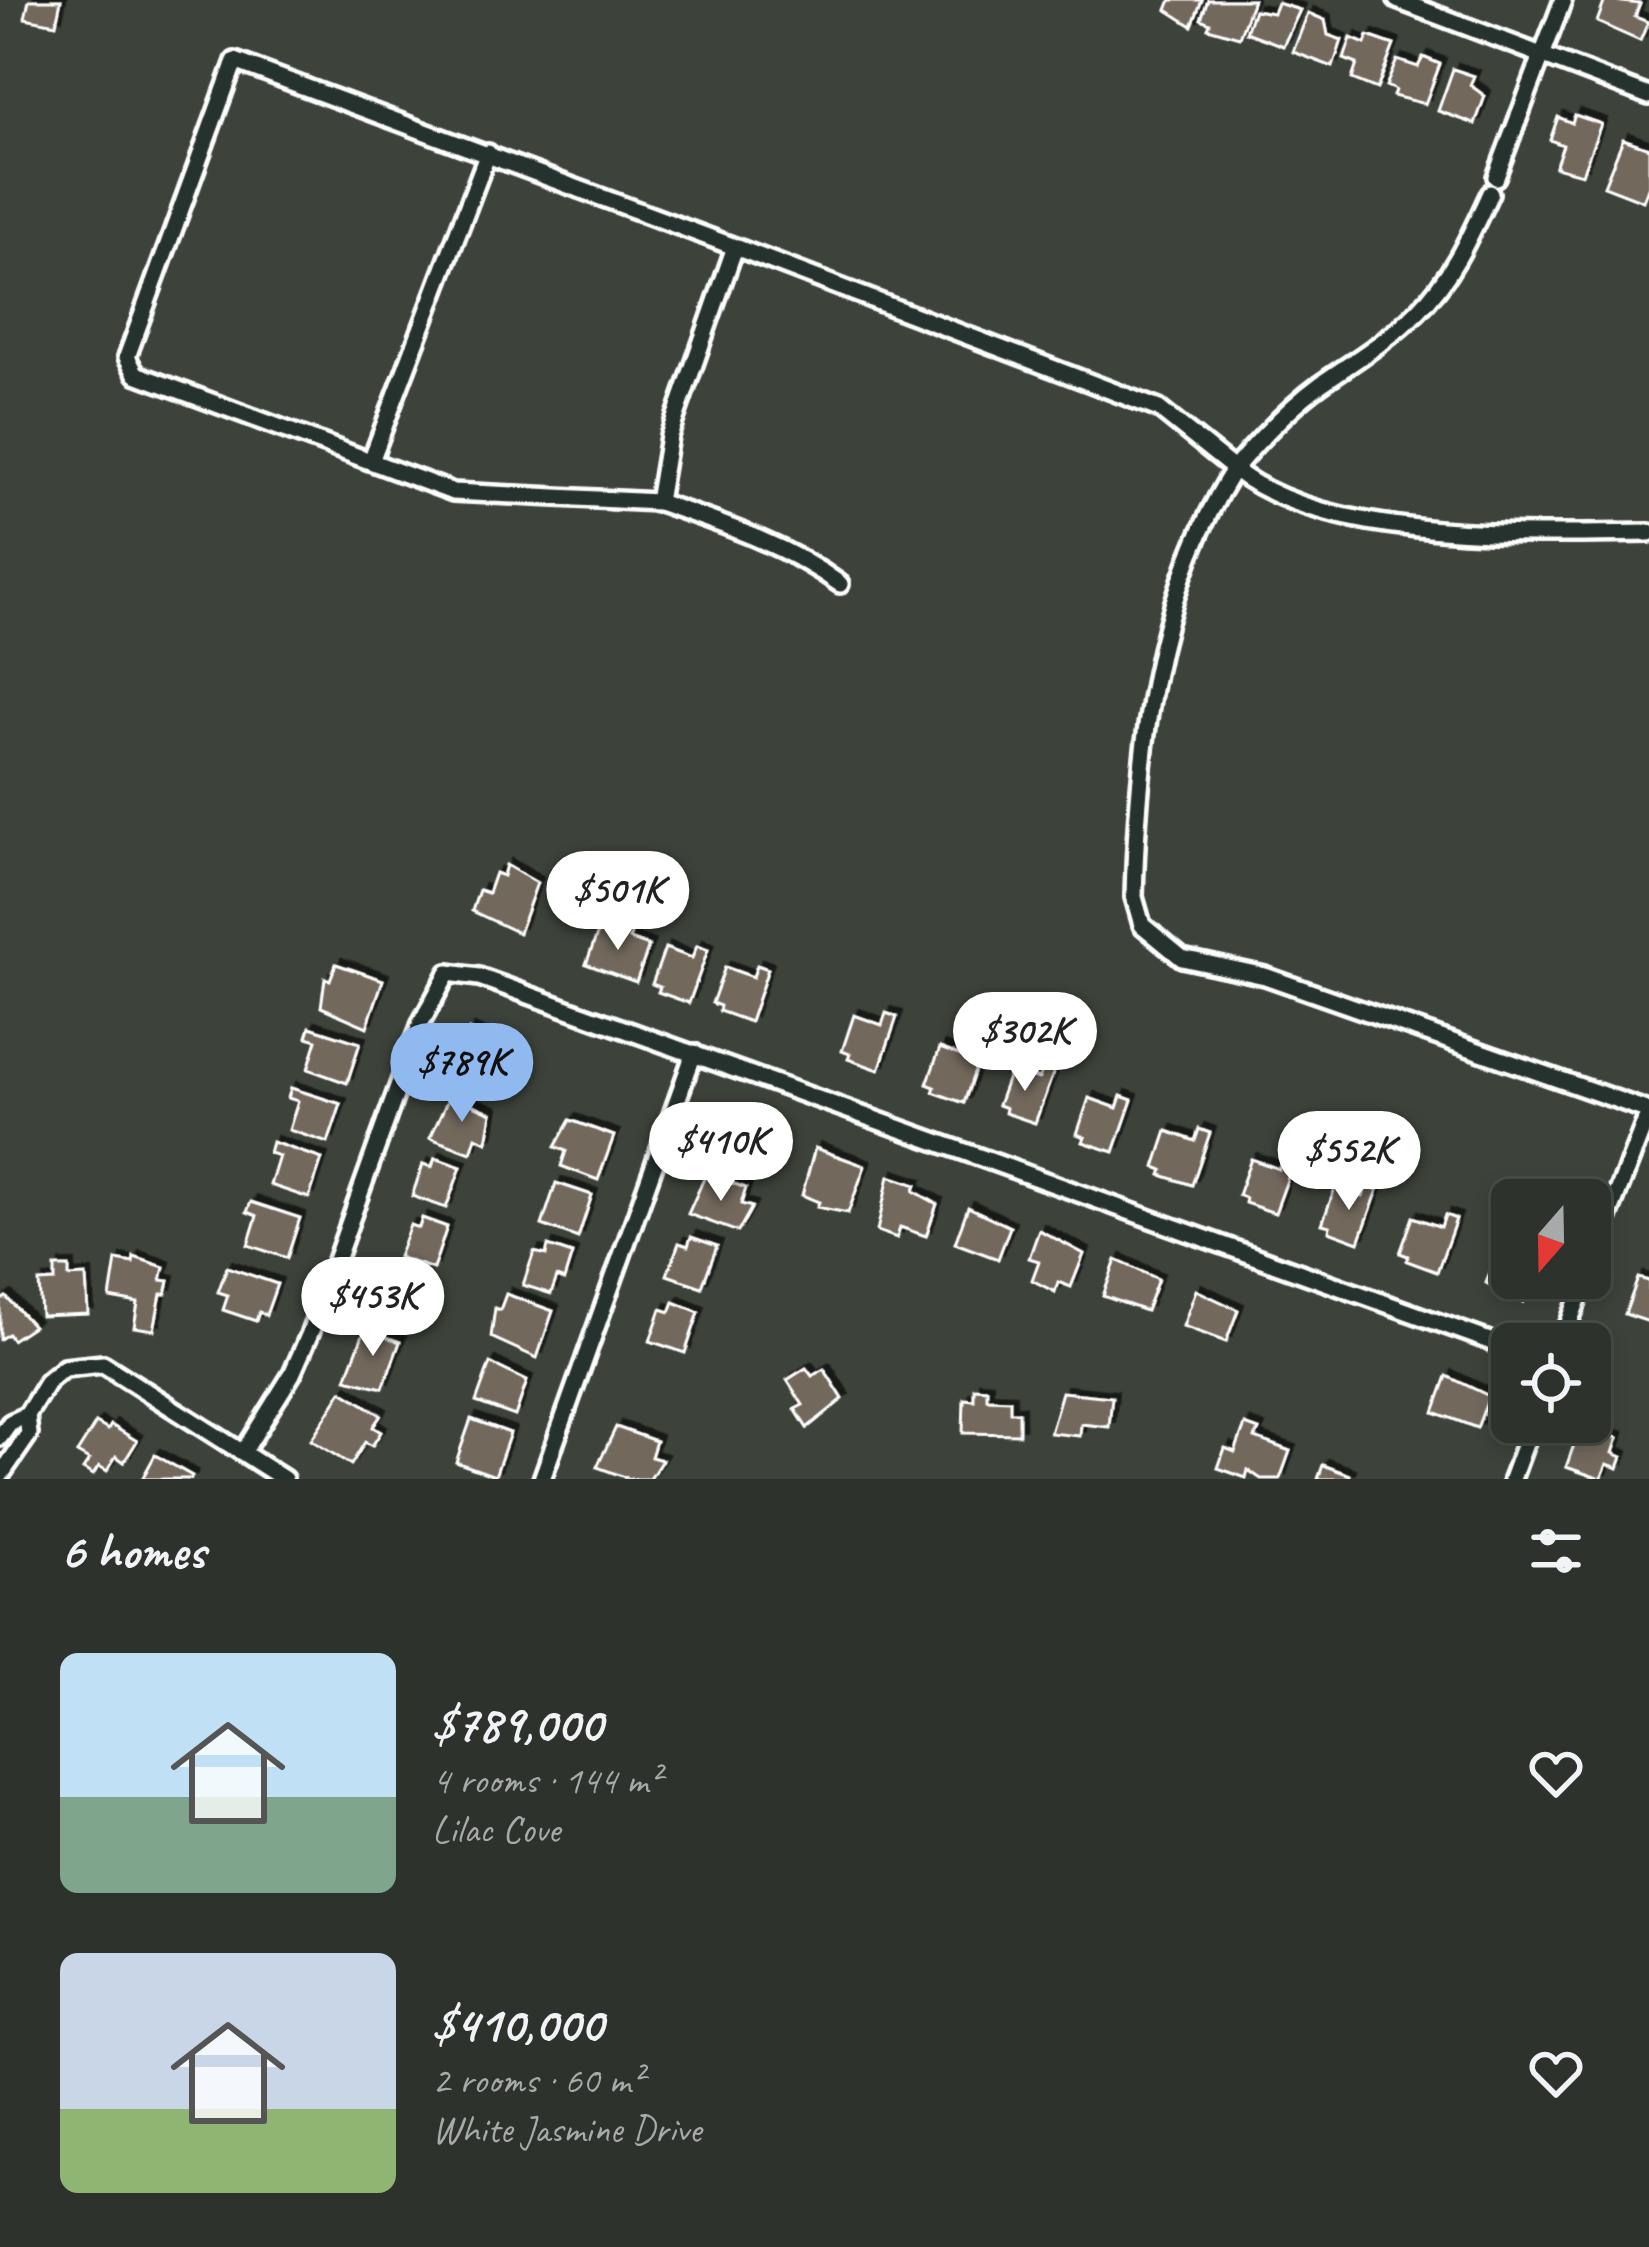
<!DOCTYPE html>
<meta charset="utf-8">
<style>
:root{--surface:#2e322c;--page:#3a3e38;--text:#f1f3f6;--muted:#a7aaa9;--line:#494d48;--accent:#90b9f0}
body{margin:0;font-family:Caveat,sans-serif;background:var(--page);color:var(--text);height:100vh;display:flex;flex-direction:column;font-size:45px;white-space:nowrap}
*{box-sizing:border-box;margin:0}
p{font-size:39px;color:var(--muted)}
.icon{flex:none;width:66px;height:66px;fill:none;stroke:currentColor;stroke-width:2;stroke-linecap:round;stroke-linejoin:round}
.map{position:relative;height:1479px;overflow:hidden}
.details{display:flex;flex-direction:column;background:var(--surface);flex:1}
.details>*{flex:none}
.needle{width:78px;rotate:200deg}
.controls{position:absolute;left:1491px;top:1179px;display:grid;gap:24px}
.controls a{display:grid;place-items:center;width:120px;height:120px;border-radius:18px;background:var(--surface);box-shadow:0 6px 18px #0003,0 0 0 3px var(--line);font-size:60px}
.price{position:absolute;translate:-50% -102px;padding:0 27px;border-radius:42px;background:#fff;color:#222;font-size:39px;line-height:78px;filter:drop-shadow(0 3px 6px #0008)}
.price::after{content:'';position:absolute;left:50%;top:72px;width:36px;height:27px;margin-left:-18px;background:inherit;clip-path:polygon(0 0,100% 0,50% 100%)}
.price.active{background:var(--accent);color:#111}
ul{padding:0;list-style:none}
li{display:flex;align-items:center;gap:36px;height:300px;padding:0 60px}
li span{display:grid;place-items:center;flex:none;width:336px;height:240px;border-radius:18px;color:#555}
li>.icon{margin-inline-start:auto}
span .icon{width:144px;height:144px;fill:#fffc;stroke-width:1}
li b{font-size:51px}
h2{display:flex;justify-content:space-between;align-items:center;height:144px;padding:0 60px;font-size:51px}
.map>svg:first-child{display:block}
</style>
<div class="map">
<svg width="1649" height="1479" viewBox="0 0 1649 1479">
<defs>
<filter id="shadow"><feDropShadow dx="5.5" dy="-5.5" stdDeviation="0" flood-color="#0009"/></filter>
</defs>
<rect width="100%" height="100%" fill="#3d433b"/>
<filter id="ink" filterUnits="userSpaceOnUse"><feTurbulence type="fractalNoise" baseFrequency=".00833" numOctaves="2"/><feDisplacementMap in="SourceGraphic" scale="24" xChannelSelector="R" yChannelSelector="G"/><feConvolveMatrix kernelMatrix="1 2 1 2 8 2 1 2 1" color-interpolation-filters="sRGB"/></filter>
<g filter="url(#ink)">
<g fill="#72675b" stroke="#fff" stroke-width="3" filter="url(#shadow)">
<path d="M29 0H61L56 24 25 18Z"/>
<path d="M1171 0H1202L1192 26 1167 10Z"/>
<path d="M1208 0H1253L1239 37 1208 28 1210 23 1201 19Z"/>
<path d="M1605 0 1640 4 1635 17 1648 22 1640 41 1597 22Z"/>
<path d="M1277 3 1300 10 1283 46 1246 32 1254 10 1273 13Z"/>
<path d="M1308 13 1325 20 1328 35 1342 40 1333 67 1293 52Z"/>
<path d="M1368 36 1394 45 1377 89 1352 79 1357 64 1344 59 1351 38 1365 44Z"/>
<path d="M1423 57 1440 64 1425 104 1393 96 1395 90 1386 86 1397 60 1418 67Z"/>
<path d="M1453 69 1474 76 1470 85 1485 96 1475 124 1438 111Z"/>
<path d="M1575 115 1601 124 1582 174 1555 167 1563 145 1550 140 1558 117 1572 123Z"/>
<path d="M1623 139 1649 148V185L1643 201 1604 186Z"/>
<path d="M506 865 537 883 519 933 472 911 479 890 488 893 495 873 503 876Z"/>
<path d="M620 923 633 929 629 939 649 946 636 982 586 964 599 929 615 935Z"/>
<path d="M697 946 708 950 689 1003 658 992 660 987 652 984 665 948 692 958Z"/>
<path d="M336 964 383 980 367 1027 321 1007 325 978 330 980Z"/>
<path d="M757 965 768 969 750 1022 719 1011 720 1006 712 1003 725 967 753 977Z"/>
<path d="M886 1013 897 1017 879 1070 848 1059 850 1054 842 1051 854 1015 882 1025Z"/>
<path d="M310 1027 360 1043 347 1083 308 1069 317 1040 307 1037Z"/>
<path d="M469 1030 515 1050 510 1065 516 1067 501 1093 453 1077Z"/>
<path d="M971 1046 982 1050 964 1103 933 1092 935 1087 927 1084 940 1048 967 1058Z"/>
<path d="M1043 1067 1054 1071 1035 1123 1005 1113 1006 1108 998 1105 1011 1069 1039 1079Z"/>
<path d="M291 1088 341 1104 328 1143 289 1130 298 1101 288 1098Z"/>
<path d="M450 1095 492 1113 487 1142 476 1137 471 1153 430 1138Z"/>
<path d="M1121 1096 1132 1100 1114 1152 1083 1142 1085 1137 1077 1134 1089 1098 1117 1108Z"/>
<path d="M733 1117 758 1126 743 1168 709 1156 720 1123 729 1127Z"/>
<path d="M570 1120 614 1136 598 1180 561 1166 566 1151 555 1147Z"/>
<path d="M1199 1129 1210 1133 1192 1185 1161 1175 1163 1170 1155 1167 1167 1131 1195 1141Z"/>
<path d="M272 1142 322 1159 309 1198 270 1185 279 1156 269 1153Z"/>
<path d="M815 1148 865 1166 848 1213 817 1207 819 1202 802 1195Z"/>
<path d="M1283 1157 1294 1161 1275 1213 1245 1203 1246 1198 1238 1195 1251 1159 1279 1169Z"/>
<path d="M435 1158 461 1167 446 1208 412 1196 423 1164 432 1167Z"/>
<path d="M706 1174 746 1188 741 1204 752 1207 738 1232 688 1214Z"/>
<path d="M889 1176 916 1185 914 1191 937 1204 926 1236 900 1227 897 1238 877 1231Z"/>
<path d="M556 1183 592 1195 578 1238 542 1225Z"/>
<path d="M1367 1186 1378 1190 1359 1242 1329 1231 1330 1226 1322 1224 1335 1188 1363 1197Z"/>
<path d="M251 1202 300 1218 287 1258 248 1245 257 1216 247 1212Z"/>
<path d="M968 1207 1010 1227 998 1259 955 1243Z"/>
<path d="M1445 1215 1456 1219 1437 1272 1407 1261 1408 1256 1400 1253 1413 1217 1441 1227Z"/>
<path d="M422 1218 447 1227 433 1269 398 1257 410 1225 419 1228Z"/>
<path d="M1039 1230 1084 1254 1071 1287 1058 1282 1055 1292 1032 1280 1039 1261 1029 1258Z"/>
<path d="M691 1237 717 1246 702 1287 667 1275 679 1243 688 1246Z"/>
<path d="M548 1246 572 1254 564 1280 557 1277 551 1294 523 1285 534 1252 546 1255Z"/>
<path d="M1499 1247 1512 1252V1278H1531L1523 1302 1486 1283Z"/>
<path d="M134 1257 164 1267 161 1280 169 1281 166 1294H161L154 1330 134 1327 138 1303 110 1298 116 1260 133 1263Z"/>
<path d="M1116 1260 1158 1279 1146 1311 1103 1296Z"/>
<path d="M55 1267H69V1277L86 1276 88 1314 41 1316 39 1282 55 1281Z"/>
<path d="M227 1267 277 1284 266 1315 259 1312 256 1321 223 1310 228 1295 218 1292Z"/>
<path d="M398 1276 424 1285 409 1327 374 1314 386 1282 395 1286Z"/>
<path d="M1638 1278 1649 1281V1322L1625 1314Z"/>
<path d="M1196 1290 1238 1310 1226 1342 1183 1326Z"/>
<path d="M506 1294 553 1311 537 1358 491 1337 495 1308 500 1310Z"/>
<path d="M6 1297 33 1326 12 1340 8 1334 0 1339V1301Z"/>
<path d="M674 1302 699 1312 685 1353 650 1341 661 1309 670 1312Z"/>
<path d="M365 1329 400 1342 383 1388 346 1379Z"/>
<path d="M490 1363 527 1381 515 1416 476 1402Z"/>
<path d="M806 1368 812 1376 824 1369 843 1399 807 1428 795 1409 803 1405 787 1380Z"/>
<path d="M1447 1376 1489 1396 1477 1428 1434 1412Z"/>
<path d="M974 1388 987 1389V1399L1010 1400V1412H1019V1434L963 1433 964 1399 974 1400Z"/>
<path d="M342 1391 381 1415 373 1427 381 1432 372 1446 365 1442 351 1465 311 1440Z"/>
<path d="M1062 1392 1112 1397 1109 1427 1081 1424 1080 1436 1050 1433Z"/>
<path d="M471 1419 510 1433 495 1476 456 1462Z"/>
<path d="M96 1423 108 1430 111 1425 137 1441 124 1462 116 1456 107 1471 99 1466 93 1475 83 1469 89 1460 77 1453Z"/>
<path d="M1245 1425 1259 1430 1255 1438 1290 1451 1280 1479H1261L1248 1470 1246 1478 1218 1468 1225 1448 1235 1452Z"/>
<path d="M1581 1425 1618 1438 1613 1453 1622 1457 1618 1468 1607 1464 1601 1479 1566 1467Z"/>
<path d="M616 1427 656 1441 651 1457 662 1460 650 1479H630L597 1467Z"/>
<path d="M155 1455 192 1476 191 1479H142Z"/>
<path d="M1323 1465 1350 1475 1349 1479H1318Z"/>
</g>
<g fill="none" stroke-linecap="round" stroke-linejoin="round">
<defs>
<g id="street">
<path d="M1397 0 1649 96"/>
<path d="M1496 177 1563 0"/>
<path d="M735 247 235 61 127 357 136 374 453 492 658 502 669 436 735 247 1159 409 1234 469C1260 438 1288 408 1321 384 1355 360 1388 341 1418 311 1452 277 1470 236 1490 193"/>
<path d="M371 461 488 153"/>
<path d="M658 502C722 524 785 544 840 584"/>
<path d="M1649 533C1533 534 1327 544 1234 469 1154 596 1138 750 1134 897L1142 925 1182 958 1265 976 1649 1111"/>
<path d="M1602 1233 1649 1112"/>
<path d="M1590 1266 1595 1253"/>
<path d="M1561 1344 1586 1278"/>
<path d="M0 1437 10 1423 27 1415 48 1381 64 1368 103 1364 284 1479"/>
<path d="M244 1451 292 1374 310 1333 421 1023 448 973 479 977 1512 1349"/>
<path d="M0 1476 29 1434 27 1415"/>
<path d="M542 1479 694 1053"/>
<path d="M1512 1479 1533 1422"/>
</g>
</defs>
<use href="#street" stroke="#fff" stroke-width="24"/>
<use href="#street" stroke="#26332d" stroke-width="15"/>
</g>
</g>
</svg>
<div class="controls">
<a><svg class="needle" viewBox="-14 -14 28 28"><path d="M0-13l5 13h-10z" fill="#e53935"/><path d="M0 13l5-13h-10z" fill="#a7aaa9"/></svg></a>
<a><svg class="icon" aria-label="locate" viewBox="0 0 24 24"><circle cx="12" cy="12" r="6"/><path d="M12 2v4M12 18v4M2 12h4M18 12h4"/></svg></a>
</div>
<b class="price" style="left:618px;top:953px">$501K</b>
<b class="price" style="left:1025px;top:1094px">$302K</b>
<b class="price active" style="left:462px;top:1125px">$789K</b>
<b class="price" style="left:721px;top:1204px">$410K</b>
<b class="price" style="left:1349px;top:1213px">$552K</b>
<b class="price" style="left:373px;top:1359px">$453K</b>
</div>
<section class="details">
<h2>6 homes<svg class="icon" aria-label="filters" viewBox="0 0 24 24"><path d="M4 7h16M4 17h16"/><circle cx="9" cy="7" r="2"/><circle cx="15" cy="17" r="2"/></svg></h2>
<ul>
<li><span style="background:linear-gradient(#bfe0f5 60%,#7fa58c 0)"><svg class="icon" aria-label="home" viewBox="0 0 24 24"><path d="M3 11l9-7 9 7M6 9v11h12V9"/></svg></span><div><b>$789,000</b><p>4 rooms · 144 m²</p><p>Lilac Cove</p></div><svg class="icon" aria-label="heart" viewBox="0 0 24 24"><path d="M12 20l-8-8c-3-5 5-10 8-4 3-6 11-1 8 4z"/></svg></li>
<li><span style="background:linear-gradient(#c9d6e8 65%,#8fb573 0)"><svg class="icon" aria-label="home" viewBox="0 0 24 24"><path d="M3 11l9-7 9 7M6 9v11h12V9"/></svg></span><div><b>$410,000</b><p>2 rooms · 60 m²</p><p>White Jasmine Drive</p></div><svg class="icon" aria-label="heart" viewBox="0 0 24 24"><path d="M12 20l-8-8c-3-5 5-10 8-4 3-6 11-1 8 4z"/></svg></li>
</ul>
</section>
